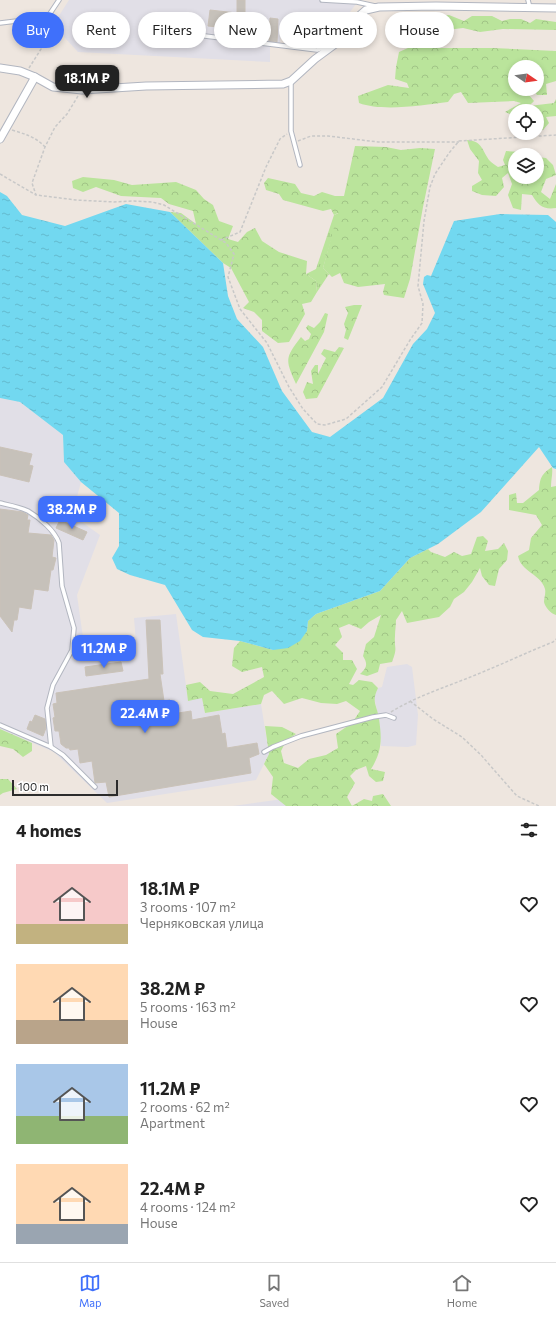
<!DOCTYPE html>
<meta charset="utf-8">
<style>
:root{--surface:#fff;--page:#f2f2f2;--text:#222;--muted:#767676;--line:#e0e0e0;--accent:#3f70fb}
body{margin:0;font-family:Commissioner,sans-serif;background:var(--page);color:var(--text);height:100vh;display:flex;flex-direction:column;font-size:15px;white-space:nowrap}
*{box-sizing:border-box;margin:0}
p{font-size:13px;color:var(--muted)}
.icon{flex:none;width:22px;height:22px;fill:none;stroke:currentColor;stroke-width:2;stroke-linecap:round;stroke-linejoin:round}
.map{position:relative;height:806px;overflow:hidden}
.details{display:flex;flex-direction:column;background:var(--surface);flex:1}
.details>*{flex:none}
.top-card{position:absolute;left:12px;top:12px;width:532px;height:36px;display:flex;gap:8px}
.needle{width:26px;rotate:103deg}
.tools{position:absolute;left:508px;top:60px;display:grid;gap:8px}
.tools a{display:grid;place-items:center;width:36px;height:36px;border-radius:50%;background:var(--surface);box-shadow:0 2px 6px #0003;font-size:20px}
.scale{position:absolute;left:12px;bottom:10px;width:106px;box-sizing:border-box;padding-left:4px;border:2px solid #2c2c2c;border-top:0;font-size:11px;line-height:14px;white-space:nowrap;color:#2c2c2c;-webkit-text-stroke:3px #fff;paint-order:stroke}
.price{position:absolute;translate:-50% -34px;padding:0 9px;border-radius:8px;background:var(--accent);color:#fff;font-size:13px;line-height:26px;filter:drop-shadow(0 1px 2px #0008)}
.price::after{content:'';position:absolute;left:50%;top:24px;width:12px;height:9px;margin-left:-6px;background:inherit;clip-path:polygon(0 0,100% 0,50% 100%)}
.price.on{background:#222;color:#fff}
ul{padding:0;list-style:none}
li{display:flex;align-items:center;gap:12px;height:100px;padding:0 16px}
li span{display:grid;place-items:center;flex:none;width:112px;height:80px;border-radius:0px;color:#555}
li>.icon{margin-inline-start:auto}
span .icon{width:48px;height:48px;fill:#fffc;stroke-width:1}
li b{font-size:17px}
h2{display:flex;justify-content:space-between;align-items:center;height:48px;padding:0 16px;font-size:17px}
.pill{padding:0 14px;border-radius:18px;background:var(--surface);box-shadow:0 2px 6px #0003;font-size:14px;line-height:36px}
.pill.on{background:var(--accent);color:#fff}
.tabs{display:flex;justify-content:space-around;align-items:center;height:56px;border-top:1px solid var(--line);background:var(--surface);font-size:11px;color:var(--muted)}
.tabs a{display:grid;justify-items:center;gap:2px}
.tabs .on{color:var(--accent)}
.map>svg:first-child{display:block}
</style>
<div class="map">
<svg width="556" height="806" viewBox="0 0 556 806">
<defs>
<pattern id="grass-tufts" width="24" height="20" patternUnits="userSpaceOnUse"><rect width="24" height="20" fill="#bae49b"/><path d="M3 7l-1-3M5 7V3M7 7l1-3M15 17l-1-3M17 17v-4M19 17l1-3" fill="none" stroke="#a0c486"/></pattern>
<pattern id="forest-crowns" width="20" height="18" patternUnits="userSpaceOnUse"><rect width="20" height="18" fill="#bae49b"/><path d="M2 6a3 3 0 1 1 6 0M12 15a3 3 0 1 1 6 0" fill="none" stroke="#a0c486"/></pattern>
<pattern id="water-ripples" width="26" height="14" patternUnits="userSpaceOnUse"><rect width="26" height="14" fill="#72d8f0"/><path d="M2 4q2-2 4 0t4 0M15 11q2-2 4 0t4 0" fill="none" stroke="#63bace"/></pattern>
</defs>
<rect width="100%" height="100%" fill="#eee6df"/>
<g fill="#e1dfe7">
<path d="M69 0H359L341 24H336L335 39 281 35 280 43H270V62L78 52 53 25Z"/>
<path d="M0 398 20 402 63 435 64 462 81 482 72 515 100 535 77 595 85 652 136 643 134 618 176 614 188 700 202 698 205 713 261 704 269 754 256 780 107 803 54 752 0 729Z"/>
<path d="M407 664 412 667 418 715 416 745 408 747 381 746 379 719 374 697 378 688 382 687 387 667Z"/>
<path d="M334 792 346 806H233Z"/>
</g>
<path fill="url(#grass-tufts)" d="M339 213 323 268 329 274 317 292 316 281 306 274 316 269 334 215Z"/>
<g fill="url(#forest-crowns)">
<path d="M449 15 464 21 472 16H492L502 21 510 19H521L530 23 536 19 556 22V30L503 29 480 32 463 28 447 30 438 16Z"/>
<path d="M408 48H493L556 51V81L546 84 547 95H537L533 89H537V67H515V89H532L529 95 534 101 529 106 554 103 556 99V116L546 117 549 123 543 130 537 131V111H515V116L505 112 521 103 514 101 468 103 461 92 454 94 448 102C423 105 383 112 359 103L358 96 388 85 409 88 407 83 395 79 396 67 399 52Z"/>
<path d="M467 140C483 141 482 151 490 161 492 163 495 165 498 167L505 165 503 160 506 151 522 152 530 155H515V177H537V157L546 158 553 165 556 175 546 179 541 192 550 199 556 184V208C543 210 538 205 532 195L522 194 521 210 513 208 508 195 512 184 508 173 502 178 504 187 496 196 482 195 472 191V186L482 180 478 173 479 161 470 149Z"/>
<path d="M355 146 386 147 401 150 420 148 435 149 423 207 410 279 404 298 384 295 383 292 385 284 358 287 344 283 340 273 332 277 323 268 338 213 334 215 331 209 323 211 283 200 279 194 266 190 264 183 268 178 295 184 301 193 314 196 322 192 335 196H344Z"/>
<path d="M83 177 114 180 132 185 176 182 196 190 204 199 213 205 219 221 233 226 228 239 238 242 247 232 255 228 262 241 279 252 307 261 306 274 316 281 317 292 311 302 302 304 305 314 289 342 278 343 262 331V320L254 312 243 308 249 302 231 268 223 263 170 212 181 213 196 224 193 211 169 204 161 198 121 196 96 187 83 192 73 188 72 181Z"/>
<path d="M354 305H362L348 340 344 338 346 330 344 324 348 313 345 307Z"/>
<path d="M325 313 328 314 324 332 296 384C285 359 285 358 301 337L305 341 309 339 311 334 306 328 308 325 314 328 320 322Z"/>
<path d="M339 347 344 348 317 398 306 399 303 392 307 382 313 384 311 371 315 365H318V374L326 358 321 354 324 349 335 352Z"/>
<path d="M552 467C553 474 551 479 551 487L556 486V615C551 614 545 607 544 602 544 598 546 593 545 589 541 574 521 572 518 556L529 550 531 538 542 525 536 515 509 510V495L516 493 517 503H523L539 490C540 477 542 474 552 467Z"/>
<path d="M483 536 488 541 485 551 498 549 504 543 508 551 507 560 499 569 495 586 489 585 482 576 480 568 472 582 464 592 454 599 450 607 439 617 407 623 402 611 396 620C396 626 395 630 395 636 394 649 398 647 392 662L380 664 378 672 367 676 360 674C367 668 368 664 363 656L366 644 374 637 381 615 369 622 361 629 349 624 339 628 342 637 335 645 343 653V660H352L357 669 349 684 353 685 359 680 372 682 378 688C371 702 377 705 379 719 382 739 382 752 371 769L385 772 383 781 376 782 369 776 366 766 356 770 350 776 355 783 347 797 352 806 364 799 372 801 373 796 383 794 391 806H286L271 794 273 777 264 764 269 754 265 726 282 727 296 734 286 741 281 751 284 763 298 768 309 759 326 755 338 748 336 734 352 723 360 711 346 701 337 704 321 703 302 698 284 704 272 691 264 695 261 704 205 713 202 698 188 701 186 685 200 682 210 691 233 694 264 677 262 667 242 672 232 666 234 648 240 641 273 650 307 631 308 621 316 614 380 591 410 558 428 549 431 552 445 557 454 552 462 556 471 554 477 537Z"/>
<path d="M0 729 32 743V751L23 757 13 749 0 746Z"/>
<path d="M0 779H8L17 789 3 793 0 795Z"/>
</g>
<path fill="url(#water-ripples)" d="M0 192 7 196 22 215 65 226 126 204 170 212 223 263 228 296 237 319 263 347 282 391 312 432 330 437 383 398 413 344 427 329 435 313 423 284 424 277 427 275 431 276 454 221 500 214 548 215 556 222V469L553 468 539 447 481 512 438 544 410 558 380 591 316 614 308 621 307 631 300 641 288 648 273 650 240 641 203 637 192 630 165 585 130 575 117 569 112 558 119 546V513L81 482 64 462 63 435 20 402 0 398Z"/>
<g fill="#c6c1ba" stroke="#cac2b8">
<path d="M237 0H245V14H249L247 30 208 26 210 10 237 13Z"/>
<path d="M270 18 278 19 277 42 269 41Z"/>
<path d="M0 447 32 454 29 465 33 466 29 482 0 475Z"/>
<path d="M0 509 23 512 28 515 27 520H30L28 533 51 535 54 540 52 557 56 558 53 570H51L48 591 34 589 31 609 19 607 17 620H14L12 632 0 616Z"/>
<path d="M60 520 87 532 83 540 56 528Z"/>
<path d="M146 620H160L163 674H160L164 701 170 700 172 714 191 711 192 720 219 715 222 734 225 733 227 748 257 743 259 754 249 758 251 773 109 797 106 782 95 783 92 761 80 763 78 749 70 750 69 748H66L61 744 59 731H55L53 718 55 717 53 704 57 703 56 693 149 679Z"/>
<path d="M121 662 123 671 86 676 85 667Z"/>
<path d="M35 715 45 719 46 728 43 736 27 729 30 721 32 722Z"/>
</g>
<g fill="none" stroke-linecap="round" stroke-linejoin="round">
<defs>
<g id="service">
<path d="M322 0 357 2 375 6"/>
<path d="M528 0 530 8"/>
<path d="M0 23 25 20 49 15 59 0"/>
<path d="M205 36 317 50 329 46"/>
<path d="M291 82V131L300 165"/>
<path d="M0 503C9 505 20 507 28 511 40 518 55 531 59 543L62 586 74 628 72 650 53 685 47 708 51 747"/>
<path d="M0 725 51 747 63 755 95 787"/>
<path d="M264 752 273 747 301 736 373 717 386 715 394 718"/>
</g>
<g id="minor">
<path d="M0 68 20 71 35 77 53 87 82 90 146 86 283 84 291 81 315 59 334 45 358 17 366 10 379 7 436 6 556 8"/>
<path d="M0 139 35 77"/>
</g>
</defs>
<use href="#service" stroke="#b2b6c0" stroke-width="5.5"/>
<use href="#minor" stroke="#b2b6c0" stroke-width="9"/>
<g stroke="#c8c8c8" stroke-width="1.5" stroke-dasharray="3 2" stroke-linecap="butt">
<path d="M29 68 41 49 42 37 44 31 48 25 49 19"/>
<path d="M78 96 67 114 55 127 45 147 32 183 36 195 76 200 114 202 134 201 152 202 164 205 226 243 234 254 228 277 240 309 267 343 289 387 303 409 317 424 325 425 346 419 382 387 410 340 422 323 423 304 418 286 424 221 430 187 435 174 449 153 459 141 556 135"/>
<path d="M12 130C25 134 36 137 45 147"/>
<path d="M298 141 311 136H328L378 142H459"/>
<path d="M0 174 36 195"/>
<path d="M221 240 240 232 266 167 280 139 287 134"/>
<path d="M410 701 433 719 462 737 481 755 517 796 539 806"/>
<path d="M391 712C420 694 453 685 485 671 507 662 530 651 553 642L556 639"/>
</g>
<use href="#service" stroke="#fff" stroke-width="3.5"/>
<use href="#minor" stroke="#fff" stroke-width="7"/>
</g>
</svg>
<div class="tools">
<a><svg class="needle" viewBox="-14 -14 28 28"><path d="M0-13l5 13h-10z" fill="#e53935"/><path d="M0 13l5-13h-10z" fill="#767676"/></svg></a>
<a><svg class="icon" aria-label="locate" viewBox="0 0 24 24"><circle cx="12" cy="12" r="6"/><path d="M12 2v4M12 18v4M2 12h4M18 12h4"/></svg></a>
<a><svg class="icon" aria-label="layers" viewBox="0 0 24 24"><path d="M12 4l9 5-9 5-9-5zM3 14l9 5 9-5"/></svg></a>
</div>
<div class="scale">100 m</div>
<b class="price on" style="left:87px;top:99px">18.1M ₽</b>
<b class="price" style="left:72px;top:530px">38.2M ₽</b>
<b class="price" style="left:104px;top:669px">11.2M ₽</b>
<b class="price" style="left:145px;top:734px">22.4M ₽</b>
<div class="top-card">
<a class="pill on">Buy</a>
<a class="pill">Rent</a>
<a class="pill">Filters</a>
<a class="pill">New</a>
<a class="pill">Apartment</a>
<a class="pill">House</a>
</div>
</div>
<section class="details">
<h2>4 homes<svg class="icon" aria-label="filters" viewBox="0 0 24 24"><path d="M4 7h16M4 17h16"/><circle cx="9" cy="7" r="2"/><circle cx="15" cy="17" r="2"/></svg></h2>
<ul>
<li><span style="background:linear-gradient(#f6c9c9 75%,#c2b280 0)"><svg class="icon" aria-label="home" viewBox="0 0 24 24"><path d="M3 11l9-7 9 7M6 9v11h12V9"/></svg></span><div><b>18.1M ₽</b><p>3 rooms · 107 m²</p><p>Черняковская улица</p></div><svg class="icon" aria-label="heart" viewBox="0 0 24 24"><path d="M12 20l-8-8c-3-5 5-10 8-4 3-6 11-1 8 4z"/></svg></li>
<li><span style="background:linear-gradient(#ffd9b3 70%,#b9a48a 0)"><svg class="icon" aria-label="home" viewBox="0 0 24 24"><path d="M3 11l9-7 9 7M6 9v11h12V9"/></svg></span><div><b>38.2M ₽</b><p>5 rooms · 163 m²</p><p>House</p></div><svg class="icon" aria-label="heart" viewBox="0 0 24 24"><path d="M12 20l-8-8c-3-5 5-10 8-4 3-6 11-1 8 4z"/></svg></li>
<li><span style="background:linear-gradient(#a9c7e8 65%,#8fb573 0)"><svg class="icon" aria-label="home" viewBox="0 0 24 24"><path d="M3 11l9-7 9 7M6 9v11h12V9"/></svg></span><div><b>11.2M ₽</b><p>2 rooms · 62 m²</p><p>Apartment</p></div><svg class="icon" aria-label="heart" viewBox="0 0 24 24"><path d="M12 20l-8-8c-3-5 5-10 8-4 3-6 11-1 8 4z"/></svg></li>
<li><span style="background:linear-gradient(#ffd9b3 75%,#9aa5b1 0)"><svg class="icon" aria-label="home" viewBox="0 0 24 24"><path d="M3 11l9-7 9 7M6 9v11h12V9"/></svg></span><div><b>22.4M ₽</b><p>4 rooms · 124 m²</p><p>House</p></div><svg class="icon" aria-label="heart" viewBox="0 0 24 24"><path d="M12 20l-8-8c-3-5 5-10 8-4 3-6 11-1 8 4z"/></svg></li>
</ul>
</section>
<nav class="tabs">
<a class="on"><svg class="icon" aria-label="map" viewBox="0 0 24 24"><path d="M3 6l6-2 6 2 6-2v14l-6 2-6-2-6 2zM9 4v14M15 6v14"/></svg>Map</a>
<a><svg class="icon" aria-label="saved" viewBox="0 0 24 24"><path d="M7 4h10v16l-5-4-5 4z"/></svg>Saved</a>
<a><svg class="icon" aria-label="home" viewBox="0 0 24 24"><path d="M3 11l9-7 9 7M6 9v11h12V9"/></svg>Home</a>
</nav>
